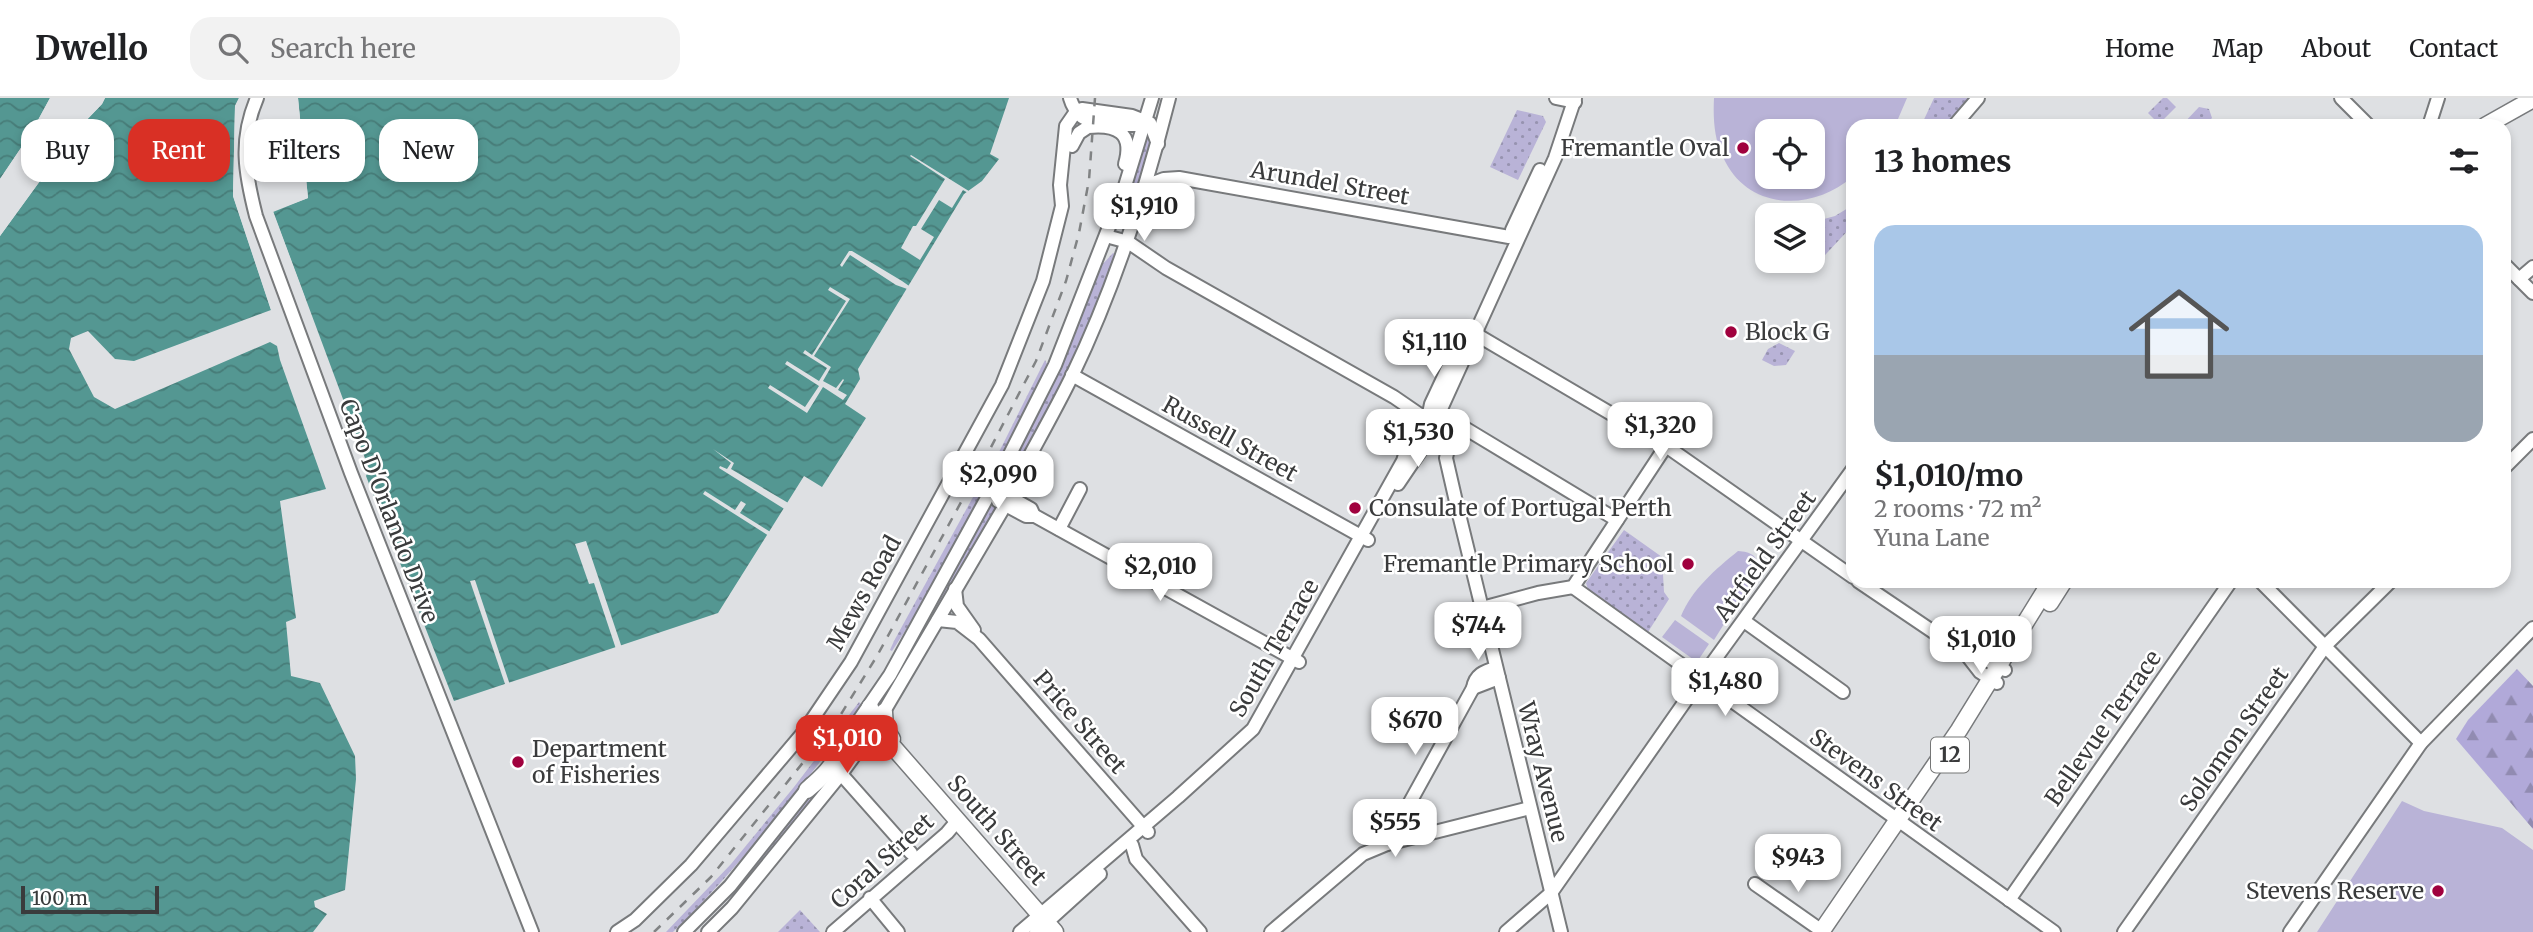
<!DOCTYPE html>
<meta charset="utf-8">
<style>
:root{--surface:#fff;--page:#f2f2f2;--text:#202124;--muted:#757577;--line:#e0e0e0;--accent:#d93025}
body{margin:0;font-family:Merriweather,serif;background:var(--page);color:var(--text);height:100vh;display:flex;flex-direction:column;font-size:26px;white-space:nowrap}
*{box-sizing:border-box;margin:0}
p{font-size:23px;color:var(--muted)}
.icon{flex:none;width:38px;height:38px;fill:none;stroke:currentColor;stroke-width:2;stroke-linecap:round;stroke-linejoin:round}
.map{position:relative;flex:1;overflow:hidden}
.side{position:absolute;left:1846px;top:21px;width:665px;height:469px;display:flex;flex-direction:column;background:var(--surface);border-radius:21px;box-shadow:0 4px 10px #0003}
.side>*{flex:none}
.top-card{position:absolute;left:21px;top:21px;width:665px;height:63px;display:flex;gap:14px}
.tools{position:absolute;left:1755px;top:21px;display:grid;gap:14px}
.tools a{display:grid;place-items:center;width:70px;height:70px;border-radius:14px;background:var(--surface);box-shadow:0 4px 10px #0003;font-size:35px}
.scale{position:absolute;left:21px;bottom:18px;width:138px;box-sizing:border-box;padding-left:7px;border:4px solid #3a3b3c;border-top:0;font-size:19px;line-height:24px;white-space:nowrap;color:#3a3b3c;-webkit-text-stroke:5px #fff;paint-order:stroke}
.price{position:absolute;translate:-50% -60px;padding:0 16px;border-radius:14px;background:#fff;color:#222;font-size:23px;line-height:46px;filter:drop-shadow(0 2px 4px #0008)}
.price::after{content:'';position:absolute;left:50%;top:42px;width:21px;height:16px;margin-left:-10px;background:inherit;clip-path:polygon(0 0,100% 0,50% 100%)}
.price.on{background:var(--accent);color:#fff}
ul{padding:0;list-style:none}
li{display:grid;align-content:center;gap:14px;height:371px;padding:0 28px}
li+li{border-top:2px solid var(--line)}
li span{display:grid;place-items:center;height:217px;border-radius:21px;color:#555}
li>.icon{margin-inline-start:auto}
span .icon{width:126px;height:126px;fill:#fffc;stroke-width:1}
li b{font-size:30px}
h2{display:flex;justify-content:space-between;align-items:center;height:84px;padding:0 28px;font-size:30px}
.chip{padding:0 24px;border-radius:21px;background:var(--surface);box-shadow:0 4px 10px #0003;font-size:24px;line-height:63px}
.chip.on{background:var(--accent);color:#fff}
header{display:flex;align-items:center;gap:42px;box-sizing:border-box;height:98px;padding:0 35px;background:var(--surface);border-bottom:2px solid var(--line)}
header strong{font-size:33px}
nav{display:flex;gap:38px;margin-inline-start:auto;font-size:24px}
.search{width:490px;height:63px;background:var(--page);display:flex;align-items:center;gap:18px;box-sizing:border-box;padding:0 24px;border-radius:21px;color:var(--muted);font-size:26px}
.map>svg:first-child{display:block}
</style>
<header>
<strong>Dwello</strong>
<div class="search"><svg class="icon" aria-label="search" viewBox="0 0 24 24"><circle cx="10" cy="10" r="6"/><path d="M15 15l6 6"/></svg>Search here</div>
<nav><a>Home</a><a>Map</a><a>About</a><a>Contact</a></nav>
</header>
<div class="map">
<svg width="2533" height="834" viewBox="0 0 2533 834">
<defs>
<pattern id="green-dots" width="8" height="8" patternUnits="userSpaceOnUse" patternTransform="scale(1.75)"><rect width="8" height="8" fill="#b9b3d7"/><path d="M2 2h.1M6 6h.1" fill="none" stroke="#9793b0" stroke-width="1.8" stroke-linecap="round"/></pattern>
<pattern id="forest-firs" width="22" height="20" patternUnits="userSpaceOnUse" patternTransform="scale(1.75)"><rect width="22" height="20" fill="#b1a9d9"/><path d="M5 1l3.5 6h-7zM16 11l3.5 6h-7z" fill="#918bb1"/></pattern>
<pattern id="water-waves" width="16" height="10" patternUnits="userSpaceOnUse" patternTransform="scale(1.75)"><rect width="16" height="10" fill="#549792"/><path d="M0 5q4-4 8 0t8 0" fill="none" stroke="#477c78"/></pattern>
</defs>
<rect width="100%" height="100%" fill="#dee0e3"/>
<g fill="url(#green-dots)">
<path d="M1934 0H1971L1945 28H1921Z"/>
<path d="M2163 0H2167L2176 9 2159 26 2148 15Z"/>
<path d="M2199 9 2209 11 2212 20 2204 28H2181Z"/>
<path d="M1517 12 1543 18 1546 24 1518 82 1490 69Z"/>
<path d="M1149 33 1152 48 1123 138 1121 120 1123 110Z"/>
<path d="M1853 107V127L1813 170 1777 163H1813V124L1835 118Z"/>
<path d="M1113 155 1117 157 1071 272 1008 389 1006 388 1007 374 1074 236 1101 168Z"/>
<path d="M1779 245 1795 253 1786 267 1774 268 1762 262 1768 251Z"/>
<path d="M1045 262 1048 268 1003 359 998 356Z"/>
<path d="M995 359 998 361 991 378 911 524 892 553 890 552 894 543Z"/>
<path d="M994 407 998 410 894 595 874 615 878 603 987 411Z"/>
<path d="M1624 432 1662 459 1664 494 1669 501 1648 534 1588 491 1586 485Z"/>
<path d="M859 604 862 607C805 686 743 765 673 834H666L731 766 794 689Z"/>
<path d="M864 638 731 801 732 794 798 708Z"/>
<path d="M800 812 820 834H778Z"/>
</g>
<path fill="url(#forest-firs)" d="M2517 571 2533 588V731L2456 641 2468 622Z"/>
<g fill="#b9b3d7" fill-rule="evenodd">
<path d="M1714 0H1907L1895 28H1853L1852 79C1812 114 1747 113 1723 59 1714 41 1713 20 1714 0ZM1813 33V79H1768V33Z"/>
<path d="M1738 453C1751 454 1757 457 1759 470L1714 542 1681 518C1692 491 1716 471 1738 453Z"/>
<path d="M1675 522 1709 546 1697 564 1662 539Z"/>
<path d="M2402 703 2424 713 2502 730 2533 752V834H2317Z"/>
</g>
<g fill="url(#water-waves)">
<path d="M0 0H50L31 35 0 81Z"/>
<path d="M105 0H239L235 8 233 98 271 212 134 263 115 261 88 233 71 240 69 251 94 299 115 311 270 244 277 248 280 262 326 391 280 403 296 520 286 524 291 578 320 585 355 658 356 681 345 792 314 803 315 809 327 816 313 834H0V138L77 32 102 6Z"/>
<path d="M298 0H1009L990 56 999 61 982 83 964 96 858 271 860 281 845 306 866 320 822 389 804 378 718 515 454 603 366 378 369 371 273 113 308 100Z"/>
</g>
<g fill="#dee0e3">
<path d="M50 0H54L34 37 0 85V81L31 35Z"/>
<path d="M101 0H105L102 6 77 32 0 138V132L74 30Z"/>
<path d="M239 0H242L238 9 236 98 274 211 271 212 233 98 235 8Z"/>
<path d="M294 0H298L308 100 273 114 305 200 302 201 269 114 271 110 305 98Z"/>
<path d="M911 57 972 95 970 96 963 92 952 110 939 102 921 131 934 139 920 162 901 150 913 128H916L945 81 910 58Z"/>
<path d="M849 153H852L902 183 912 190 910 192 896 187 850 157 842 169 840 167Z"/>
<path d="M830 189 850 201 814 258 831 269 823 283 836 290 843 281 844 282 838 292 847 297 843 302 823 289 807 315 768 290 770 287 805 309 819 288 785 266 787 263 819 283 827 270 803 255 805 252 812 257 846 203 828 192Z"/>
<path d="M713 351 734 365 731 371 790 406 786 412 719 370 720 368 727 371 731 365Z"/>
<path d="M705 393 735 412 741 403 746 406 740 415 772 435 769 438 703 396Z"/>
<path d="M586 443 622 550 616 551 594 485 589 486 575 446Z"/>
<path d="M475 482 510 587 506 589 470 483Z"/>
</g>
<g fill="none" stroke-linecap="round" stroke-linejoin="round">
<defs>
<g id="minor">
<path d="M257 0C239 42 245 75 256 118L351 375 532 834"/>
<path d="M1070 0C1072 7 1076 14 1082 19 1094 27 1136 29 1149 25"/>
<path d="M1556 0 1575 4"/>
<path d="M2341 0 2369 28"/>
<path d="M1954 28 1978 0"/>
<path d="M2429 28 2438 0"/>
<path d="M1072 48 1079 35 1088 29C1117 26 1134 35 1125 66"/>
<path d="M1145 88 1164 81 1179 80 1509 139"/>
<path d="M1512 132 1540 72"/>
<path d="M1106 138 1128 144 1166 170 1394 299 1426 321"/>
<path d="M2504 166 2533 195"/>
<path d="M2519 181 2533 169"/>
<path d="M1467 231 1666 348 1853 479"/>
<path d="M1072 277 1368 442"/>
<path d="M1428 320 1438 325C1443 336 1450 347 1446 360L1457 408 1561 834"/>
<path d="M1428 320 1431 306 1462 240"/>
<path d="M1436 322 1555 60 1575 0"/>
<path d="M1438 325 1453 323 1617 422"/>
<path d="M2504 370 2533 341"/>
<path d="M1398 386 1425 346"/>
<path d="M992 389 1031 411 1034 418"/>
<path d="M998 403 1026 418H1035L1299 564"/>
<path d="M1059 431 1080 391"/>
<path d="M1858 483 1966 556 1980 574 1997 585"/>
<path d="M2260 483 2421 645"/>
<path d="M1573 489 2054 834"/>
<path d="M955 491 957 508 974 532"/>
<path d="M1482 510 1538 495 1573 489 1666 348"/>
<path d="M938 522 957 524 979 541 1148 734"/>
<path d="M1744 523 1843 594"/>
<path d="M1966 556 1977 557 2005 572"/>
<path d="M1473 590 1499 580"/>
<path d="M844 644 890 577 999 378 1055 267 1125 88 1152 0"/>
<path d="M841 676 911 755"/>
<path d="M1387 746 1473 590C1475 577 1484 573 1496 570"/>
<path d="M1132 747 1136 761 1200 834"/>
<path d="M1755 786 1822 833"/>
<path d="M870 800 898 834"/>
<path d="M2009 802 2231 483"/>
<path d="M617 834 635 822 691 767 803 635 851 564 1002 287 1043 183 1062 108 1060 87 1066 28 1075 15 1082 11 1132 18 1150 25 1158 46"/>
<path d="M684 834 730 788 811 686"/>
<path d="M708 834 732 810 841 676 873 632 1010 399 1014 387C1033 351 1054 315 1072 278 1115 189 1145 95 1169 0"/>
<path d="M833 834 947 735 958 722"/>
<path d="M1020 834 1178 699 1253 631 1403 363 1409 344 1428 320"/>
<path d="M1036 834 1100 776"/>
<path d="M1271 834 1363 756 1387 746 1530 710"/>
<path d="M1506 834 1551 795 1700 582 1853 371"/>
<path d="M2124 834 2326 547 2391 483"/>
<path d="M2290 834 2421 645 2533 530"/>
</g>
<g id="major">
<path d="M2485 28 2533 1"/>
<path d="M2050 505 2064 483"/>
<path d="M870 609 873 632 877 640"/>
<path d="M884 614 885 630 892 641"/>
<path d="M807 692C814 686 821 680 827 673 841 656 855 626 881 635L1055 834"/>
<path d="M1821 834 1959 632 2051 483"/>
</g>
</defs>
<use href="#minor" stroke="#787a7c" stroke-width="16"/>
<use href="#major" stroke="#787a7c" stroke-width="19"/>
<use href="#minor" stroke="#fff" stroke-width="12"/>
<use href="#major" stroke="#fff" stroke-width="16"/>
<path stroke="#818384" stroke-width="2.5" stroke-dasharray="9 9" stroke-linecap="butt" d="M654 834 711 779 838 621 877 558 989 353 1036 263 1066 183 1079 135 1089 82 1095 0"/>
</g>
<g fill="#a0013e" stroke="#fff" stroke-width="2.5">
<circle cx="1743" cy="50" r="7"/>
<circle cx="1731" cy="234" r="7"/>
<circle cx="1355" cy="410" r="7"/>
<circle cx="1688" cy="466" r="7"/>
<circle cx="518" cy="664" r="7"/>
<circle cx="2438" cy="793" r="7"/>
</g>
<g text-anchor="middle" stroke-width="5" stroke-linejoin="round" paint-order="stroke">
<rect fill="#fff" stroke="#757676" stroke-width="2" x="1931" y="639.5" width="38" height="35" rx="5"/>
<g font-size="21" font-weight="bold" fill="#3a3b3c">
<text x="1950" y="664">12</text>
</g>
<g font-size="23" fill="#3a3b3c" stroke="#fff" text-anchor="end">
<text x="1729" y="58">Fremantle Oval</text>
<text x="1745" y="242" text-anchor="start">Block G</text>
<text x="1369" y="418" text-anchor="start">Consulate of Portugal Perth</text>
<text x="1674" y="474">Fremantle Primary School</text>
<text x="532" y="659" text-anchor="start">Department<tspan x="532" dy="26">of Fisheries</tspan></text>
<text x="2424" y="801">Stevens Reserve</text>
</g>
<g font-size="23" fill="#3a3b3c" stroke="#fff">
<text transform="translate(1330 85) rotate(10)" y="8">Arundel Street</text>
<text transform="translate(1230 341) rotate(29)" y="8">Russell Street</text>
<text transform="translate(389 413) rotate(69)" y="8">Capo D'Orlando Drive</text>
<text transform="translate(1765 458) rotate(-54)" y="8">Attfield Street</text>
<text transform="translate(864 495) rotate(-61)" y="8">Mews Road</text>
<text transform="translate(1274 550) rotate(-60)" y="8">South Terrace</text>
<text transform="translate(1080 624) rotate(49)" y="8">Price Street</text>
<text transform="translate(2103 630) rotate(-55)" y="8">Bellevue Terrace</text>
<text transform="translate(2234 641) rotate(-55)" y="8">Solomon Street</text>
<text transform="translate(1543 674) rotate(76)" y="8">Wray Avenue</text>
<text transform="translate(1876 682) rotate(36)" y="8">Stevens Street</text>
<text transform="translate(997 732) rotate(49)" y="8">South Street</text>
<text transform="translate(882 763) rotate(-42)" y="8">Coral Street</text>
</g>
</g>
</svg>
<div class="tools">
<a><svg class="icon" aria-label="locate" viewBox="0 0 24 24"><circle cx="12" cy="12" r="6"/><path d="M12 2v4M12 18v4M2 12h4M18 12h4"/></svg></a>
<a><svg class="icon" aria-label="layers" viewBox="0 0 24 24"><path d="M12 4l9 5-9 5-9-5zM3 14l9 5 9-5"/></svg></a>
</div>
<div class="scale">100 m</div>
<b class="price" style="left:1144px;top:145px">$1,910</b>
<b class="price" style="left:1434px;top:281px">$1,110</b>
<b class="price" style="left:1660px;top:364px">$1,320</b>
<b class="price" style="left:1418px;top:371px">$1,530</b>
<b class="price" style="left:998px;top:413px">$2,090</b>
<b class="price" style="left:1160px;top:505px">$2,010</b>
<b class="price" style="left:1478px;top:564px">$744</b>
<b class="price" style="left:1981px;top:578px">$1,010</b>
<b class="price" style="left:1725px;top:620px">$1,480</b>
<b class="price" style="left:1415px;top:659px">$670</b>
<b class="price on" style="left:847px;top:677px">$1,010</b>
<b class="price" style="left:1395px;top:761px">$555</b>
<b class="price" style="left:1798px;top:796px">$943</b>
<div class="top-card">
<a class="chip">Buy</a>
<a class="chip on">Rent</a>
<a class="chip">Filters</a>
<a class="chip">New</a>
</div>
<section class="side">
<h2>13 homes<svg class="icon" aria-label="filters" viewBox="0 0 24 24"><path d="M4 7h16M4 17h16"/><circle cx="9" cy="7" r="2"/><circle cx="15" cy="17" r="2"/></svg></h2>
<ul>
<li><span style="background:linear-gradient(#a9c7e8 60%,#9aa5b1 0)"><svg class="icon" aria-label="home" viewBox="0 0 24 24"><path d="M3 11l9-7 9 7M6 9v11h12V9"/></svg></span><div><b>$1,010/mo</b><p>2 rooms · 72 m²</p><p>Yuna Lane</p></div></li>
</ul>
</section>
</div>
